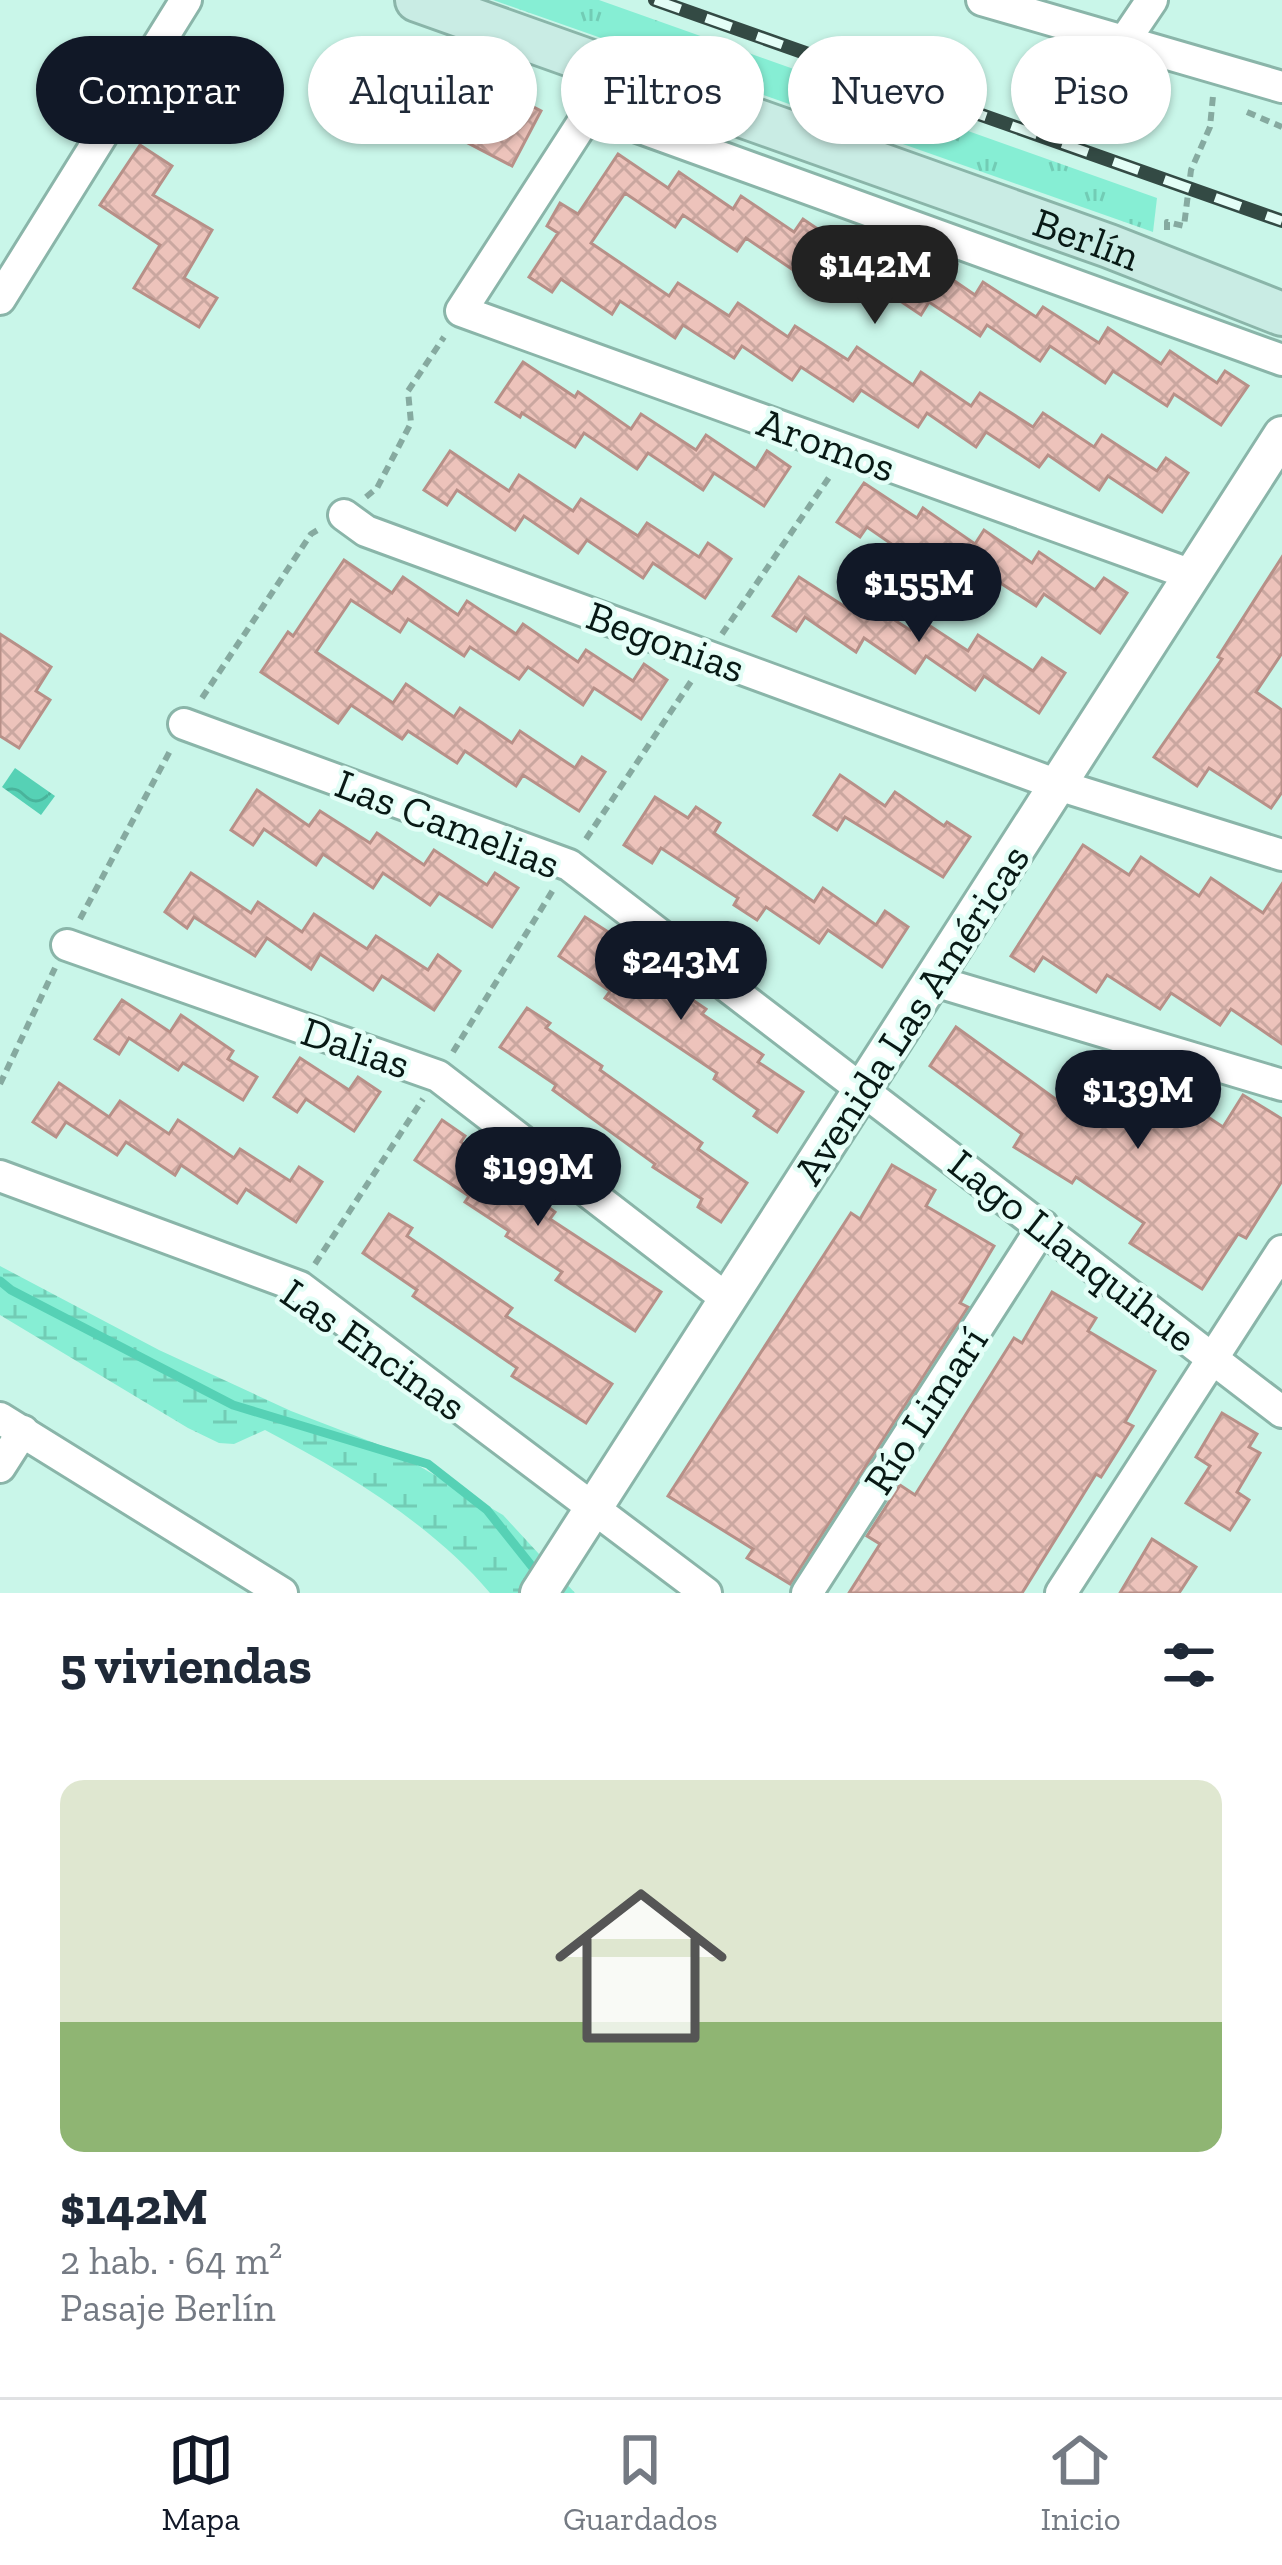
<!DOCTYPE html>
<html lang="es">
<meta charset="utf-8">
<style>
:root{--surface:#fff;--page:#f6f6f7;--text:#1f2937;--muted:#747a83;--line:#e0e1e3;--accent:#111827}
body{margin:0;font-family:"Zilla Slab",serif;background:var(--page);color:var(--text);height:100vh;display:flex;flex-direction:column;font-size:45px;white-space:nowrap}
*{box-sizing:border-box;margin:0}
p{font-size:39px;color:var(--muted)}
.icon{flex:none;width:66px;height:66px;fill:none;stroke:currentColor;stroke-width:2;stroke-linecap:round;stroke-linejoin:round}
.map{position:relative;height:1593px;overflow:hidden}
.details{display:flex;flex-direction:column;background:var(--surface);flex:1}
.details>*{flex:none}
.hud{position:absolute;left:36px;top:36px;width:1212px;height:108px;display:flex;gap:24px}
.price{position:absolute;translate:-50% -102px;padding:0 27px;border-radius:42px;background:var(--accent);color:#fff;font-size:39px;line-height:78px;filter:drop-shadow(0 3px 6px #0008)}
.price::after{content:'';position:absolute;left:50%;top:72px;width:36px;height:27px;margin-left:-18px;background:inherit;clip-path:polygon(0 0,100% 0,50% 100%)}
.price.current{background:#222;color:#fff}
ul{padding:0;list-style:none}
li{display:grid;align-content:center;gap:24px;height:636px;padding:0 60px}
li span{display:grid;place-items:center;height:372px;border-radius:24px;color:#555}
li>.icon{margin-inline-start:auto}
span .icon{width:216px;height:216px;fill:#fffc;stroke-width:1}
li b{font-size:51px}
h2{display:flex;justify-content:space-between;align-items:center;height:144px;padding:0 60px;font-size:51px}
.chip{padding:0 42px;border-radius:54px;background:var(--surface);box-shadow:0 3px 9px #0004;font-size:42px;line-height:108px}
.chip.current{background:var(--accent);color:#fff}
.tab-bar{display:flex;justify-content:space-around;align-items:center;height:168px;border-top:3px solid var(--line);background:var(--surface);font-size:33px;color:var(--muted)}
.tab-bar a{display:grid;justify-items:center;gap:6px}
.tab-bar .current{color:var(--accent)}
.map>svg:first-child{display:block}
</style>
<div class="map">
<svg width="1282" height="1593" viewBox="0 0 1282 1593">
<defs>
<pattern id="grass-tufts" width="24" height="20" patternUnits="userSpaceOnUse" patternTransform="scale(3)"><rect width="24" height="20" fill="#86eed4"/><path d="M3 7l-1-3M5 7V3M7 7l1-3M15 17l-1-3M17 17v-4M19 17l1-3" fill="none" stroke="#72ccb5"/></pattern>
<pattern id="wetland-marsh" width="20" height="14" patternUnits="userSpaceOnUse" patternTransform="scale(3)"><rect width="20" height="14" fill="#86eed4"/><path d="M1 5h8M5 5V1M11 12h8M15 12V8" fill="none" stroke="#72ccb5"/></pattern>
<pattern id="water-waves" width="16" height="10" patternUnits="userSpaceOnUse" patternTransform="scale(3)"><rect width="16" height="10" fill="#56d1b5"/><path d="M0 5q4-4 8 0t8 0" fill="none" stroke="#49b39b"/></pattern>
<pattern id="building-cross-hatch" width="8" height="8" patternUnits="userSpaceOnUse" patternTransform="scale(3)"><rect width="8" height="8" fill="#edc3bb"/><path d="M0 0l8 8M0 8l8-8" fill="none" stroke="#caa7a0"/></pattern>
</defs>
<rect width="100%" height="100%" fill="#c9f6e9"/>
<path fill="url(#grass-tufts)" d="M493 0H599L1157 198 1153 232Z"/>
<path fill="url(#wetland-marsh)" d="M0 1266 159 1350 291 1411 390 1449 503 1515 575 1593H490C432 1524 343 1471 265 1430L234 1444 219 1443 188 1428 0 1315Z"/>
<path fill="url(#water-waves)" d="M15 768 55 796 41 815 2 787Z"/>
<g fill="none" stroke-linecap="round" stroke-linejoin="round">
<path stroke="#56d1b5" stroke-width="9" d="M0 1281 11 1290 233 1405 428 1464 487 1510 538 1574"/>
</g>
<g fill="url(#building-cross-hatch)" stroke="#b79088" stroke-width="3">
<path d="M434 55 541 111 512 166 405 110Z"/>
<path d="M140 145 172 166 153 195 212 230 184 278 217 298 199 327 134 288 160 245 100 205Z"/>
<path d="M618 154 668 188 679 172 733 209 741 196 794 232 803 219 853 253 862 240 914 275 924 260 975 295 983 282 1036 317 1043 307 1099 343 1108 328 1161 364 1170 351 1217 383 1225 371 1248 386 1221 425 1174 394 1167 406 1113 371 1105 383 1050 346 1040 361 987 325 980 336 929 302 921 315 869 280 859 295 808 261 799 274 746 238 737 251 683 215 675 227 625 193 591 243 669 296 678 283 729 316 738 303 788 337 795 326 848 360 857 347 913 385 921 372 971 406 980 393 1033 427 1043 413 1094 447 1102 435 1157 471 1166 458 1188 473 1162 512 1108 476 1099 490 1048 455 1039 467 986 432 976 447 927 413 918 427 861 390 853 401 801 367 792 380 742 346 734 358 683 325 675 338 620 301 612 314 561 279 552 292 529 277 558 233 547 226 560 203 578 214Z"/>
<path d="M523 362 575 397 578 392 631 429 641 414 696 450 706 435 756 469 767 451 790 467 764 506 714 473 703 490 648 453 637 469 584 433 575 447 522 413 520 417 496 402Z"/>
<path d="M450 451 509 491 519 475 573 511 581 499 638 536 647 523 699 557 708 543 731 559 705 598 653 563 643 578 587 540 578 553 524 516 515 530 457 490 447 505 424 490Z"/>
<path d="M864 483 917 518 923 508 975 544 984 530 1032 563 1039 552 1095 590 1104 578 1127 593 1100 633 1044 594 1036 606 988 575 981 586 928 550 919 563 867 527 860 537 837 522Z"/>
<path d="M1282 557V653L1256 692 1282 710V792L1271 808 1209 768 1197 786 1154 757 1222 659 1218 657Z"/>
<path d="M344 560 392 593 403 577 458 615 467 601 516 634 523 624 578 662 586 650 633 681 644 664 667 680 641 719 594 688 583 705 528 667 519 679 470 647 464 656 408 619 400 632 351 600 316 652 393 703 406 684 454 717 460 708 512 743 520 731 575 768 582 757 605 772 579 811 523 775 516 786 465 751 457 763 408 731 402 739 351 705 338 723 261 672 288 632 293 636Z"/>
<path d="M799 577 850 610 859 597 910 630 918 618 968 651 978 635 1033 671 1042 658 1065 673 1039 713 984 676 975 690 926 656 915 673 864 638 856 652 805 617 796 631 773 616Z"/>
<path d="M0 634 51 667 36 691 50 700 19 748 0 736Z"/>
<path d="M840 775 885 806 895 792 944 826 947 822 970 837 943 877 845 817 837 830 814 815Z"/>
<path d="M257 790 309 826 320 811 370 843 377 833 424 865 434 850 487 885 495 873 518 888 492 927 439 893 430 905 383 873 373 888 323 854 316 865 264 829 253 845 231 830Z"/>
<path d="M655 797 688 818 696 807 720 823 714 833 814 902 823 888 876 925 885 911 908 927 882 967 828 930 819 943 766 907 757 920 734 905 738 898 661 848 652 863 624 845Z"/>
<path d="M1083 845 1129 875 1141 857 1199 896 1211 878 1263 913 1282 884V1044L1231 1009 1220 1025 1171 993 1160 1009 1107 975 1096 992 1043 957 1034 971 1011 956Z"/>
<path d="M191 873 251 913 258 902 302 932 314 914 367 949 376 936 428 970 438 955 460 971 434 1010 382 976 373 990 320 954 311 969 267 938 255 956 194 917 187 928 165 912Z"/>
<path d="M585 917 608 932 603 939 706 1009 702 1014 763 1055 758 1062 803 1092 777 1132 754 1116 758 1110 714 1079 717 1073 605 998 610 991 559 956Z"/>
<path d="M122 1000 170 1032 181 1015 233 1051 228 1059 257 1077 243 1100 183 1063 178 1070 129 1038 119 1054 95 1039Z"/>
<path d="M527 1008 550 1023 546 1028 602 1066 600 1070 702 1143 698 1149 747 1183 721 1222 698 1207 702 1199 653 1167 655 1164 553 1090 556 1085 500 1047Z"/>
<path d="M956 1027 1061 1103 1093 1056 1151 1094 1158 1084 1223 1127 1243 1095 1282 1119V1181L1246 1238 1238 1234 1202 1289 1130 1243 1144 1223 1076 1177 1072 1183 1014 1147 1022 1134 930 1066Z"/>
<path d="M300 1058 349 1090 358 1077 380 1092 354 1131 306 1099 297 1112 274 1097Z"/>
<path d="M59 1083 109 1117 120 1101 169 1134 178 1120 234 1158 240 1149 290 1181 299 1167 322 1182 296 1222 246 1189 237 1203 181 1165 175 1175 126 1142 117 1155 66 1122 56 1137 33 1122Z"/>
<path d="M442 1120 465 1136 461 1142 555 1212 550 1219 661 1292 635 1331 556 1280 562 1272 506 1236 509 1231 465 1202 469 1196 415 1160Z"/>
<path d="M892 1165 935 1190 926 1206 994 1246 960 1303 968 1307 790 1584 747 1558 753 1549 668 1496 851 1213 860 1219Z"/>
<path d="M389 1214 412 1228 407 1236 512 1308 506 1316 612 1384 586 1423 512 1376 517 1368 413 1296 417 1290 363 1253Z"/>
<path d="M1052 1292 1096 1318 1088 1331 1155 1371 1125 1422 1133 1426 1101 1477 1096 1474 1022 1593H849L880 1544 867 1536 900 1485 915 1495 1014 1338 1022 1343Z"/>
<path d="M1222 1413 1257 1434 1249 1447 1260 1453 1237 1492 1249 1500 1230 1530 1186 1503 1210 1466 1196 1457Z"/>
<path d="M1152 1539 1196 1567 1179 1593H1120Z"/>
</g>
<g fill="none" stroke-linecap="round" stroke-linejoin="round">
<defs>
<g id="minor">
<path d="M982 0 1282 87"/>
<path d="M1123 43 1152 0"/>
<path d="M0 299 186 0"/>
<path d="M344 515 366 531 1058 785 1282 855"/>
<path d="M1192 575 461 311 583 122H624L1282 360"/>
<path d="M184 724 569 865 1282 1412"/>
<path d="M67 945 438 1076 727 1299"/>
<path d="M931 980 1282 1085"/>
<path d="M0 1176 300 1287 706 1593"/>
<path d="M0 1418 282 1593"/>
<path d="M0 1467 23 1431"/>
<path d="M807 1593 1043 1226"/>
<path d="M1061 1593 1282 1251"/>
</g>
<path id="tertiary" d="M539 1593 1282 435"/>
<g id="secondary">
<path id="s1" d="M417 0 1109 246 1282 314"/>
</g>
</defs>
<use href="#minor" stroke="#8ab5a9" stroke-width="36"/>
<use href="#tertiary" stroke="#8ab5a9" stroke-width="42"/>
<use href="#secondary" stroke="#8ab5a9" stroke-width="48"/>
<g stroke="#86aaa0" stroke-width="6" stroke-dasharray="9 6" stroke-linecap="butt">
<path d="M1247 112 1282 127"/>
<path d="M1167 230V222L1184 226 1191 170 1210 127 1213 96"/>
<path d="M366 497 377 488 411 423 408 391 444 337"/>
<path d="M722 634 830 476"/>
<path d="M202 698 311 534 321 528"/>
<path d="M586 839 692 680"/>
<path d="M80 919 170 751"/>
<path d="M453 1052 553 890"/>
<path d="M0 1084 55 968"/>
<path d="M315 1264 423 1099"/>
</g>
<use href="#minor" stroke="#fff" stroke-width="30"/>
<use href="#tertiary" stroke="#fff" stroke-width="36"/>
<use href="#secondary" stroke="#c9ece4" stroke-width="42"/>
<defs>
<path id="rail" d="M655 0 1282 221"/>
</defs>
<use href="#rail" stroke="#334a44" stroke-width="14"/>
<use href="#rail" stroke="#e4fef7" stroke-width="9" stroke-dasharray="27" stroke-linecap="butt"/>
</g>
<g text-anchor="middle" stroke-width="9" stroke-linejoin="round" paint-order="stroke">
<g font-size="42" fill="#081915" stroke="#e4fef7">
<text dy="15" stroke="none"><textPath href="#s1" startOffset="711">Berlín</textPath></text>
<text transform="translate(827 444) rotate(20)" y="15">Aromos</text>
<text transform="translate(666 641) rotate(20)" y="15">Begonias</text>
<text transform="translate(448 823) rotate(21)" y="15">Las Camelias</text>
<text transform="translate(911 1014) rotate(-57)" y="15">Avenida Las Américas</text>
<text transform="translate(356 1047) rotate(19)" y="15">Dalias</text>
<text transform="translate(1073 1250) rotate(38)" y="15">Lago Llanquihue</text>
<text transform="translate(374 1349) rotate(35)" y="15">Las Encinas</text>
<text transform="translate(925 1410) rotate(-57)" y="15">Río Limarí</text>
</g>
</g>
</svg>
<b class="price current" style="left:875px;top:327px">$142M</b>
<b class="price" style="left:919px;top:645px">$155M</b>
<b class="price" style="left:681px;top:1023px">$243M</b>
<b class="price" style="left:1138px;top:1152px">$139M</b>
<b class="price" style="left:538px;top:1229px">$199M</b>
<div class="hud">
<a class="chip current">Comprar</a>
<a class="chip">Alquilar</a>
<a class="chip">Filtros</a>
<a class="chip">Nuevo</a>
<a class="chip">Piso</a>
</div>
</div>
<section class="details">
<h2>5 viviendas<svg class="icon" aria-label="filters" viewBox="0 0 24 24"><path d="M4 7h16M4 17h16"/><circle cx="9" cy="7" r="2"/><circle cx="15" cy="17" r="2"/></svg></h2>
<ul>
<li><span style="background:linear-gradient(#dfe7d0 65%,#8fb573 0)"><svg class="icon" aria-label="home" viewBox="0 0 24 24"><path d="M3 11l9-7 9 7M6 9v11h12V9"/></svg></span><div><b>$142M</b><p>2 hab. · 64 m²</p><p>Pasaje Berlín</p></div></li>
</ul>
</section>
<nav class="tab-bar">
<a class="current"><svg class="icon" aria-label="map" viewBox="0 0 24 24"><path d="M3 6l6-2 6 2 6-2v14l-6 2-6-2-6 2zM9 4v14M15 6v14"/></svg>Mapa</a>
<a><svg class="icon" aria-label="saved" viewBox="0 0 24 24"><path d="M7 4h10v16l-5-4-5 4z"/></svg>Guardados</a>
<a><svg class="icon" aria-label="home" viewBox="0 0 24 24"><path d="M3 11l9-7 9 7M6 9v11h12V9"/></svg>Inicio</a>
</nav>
